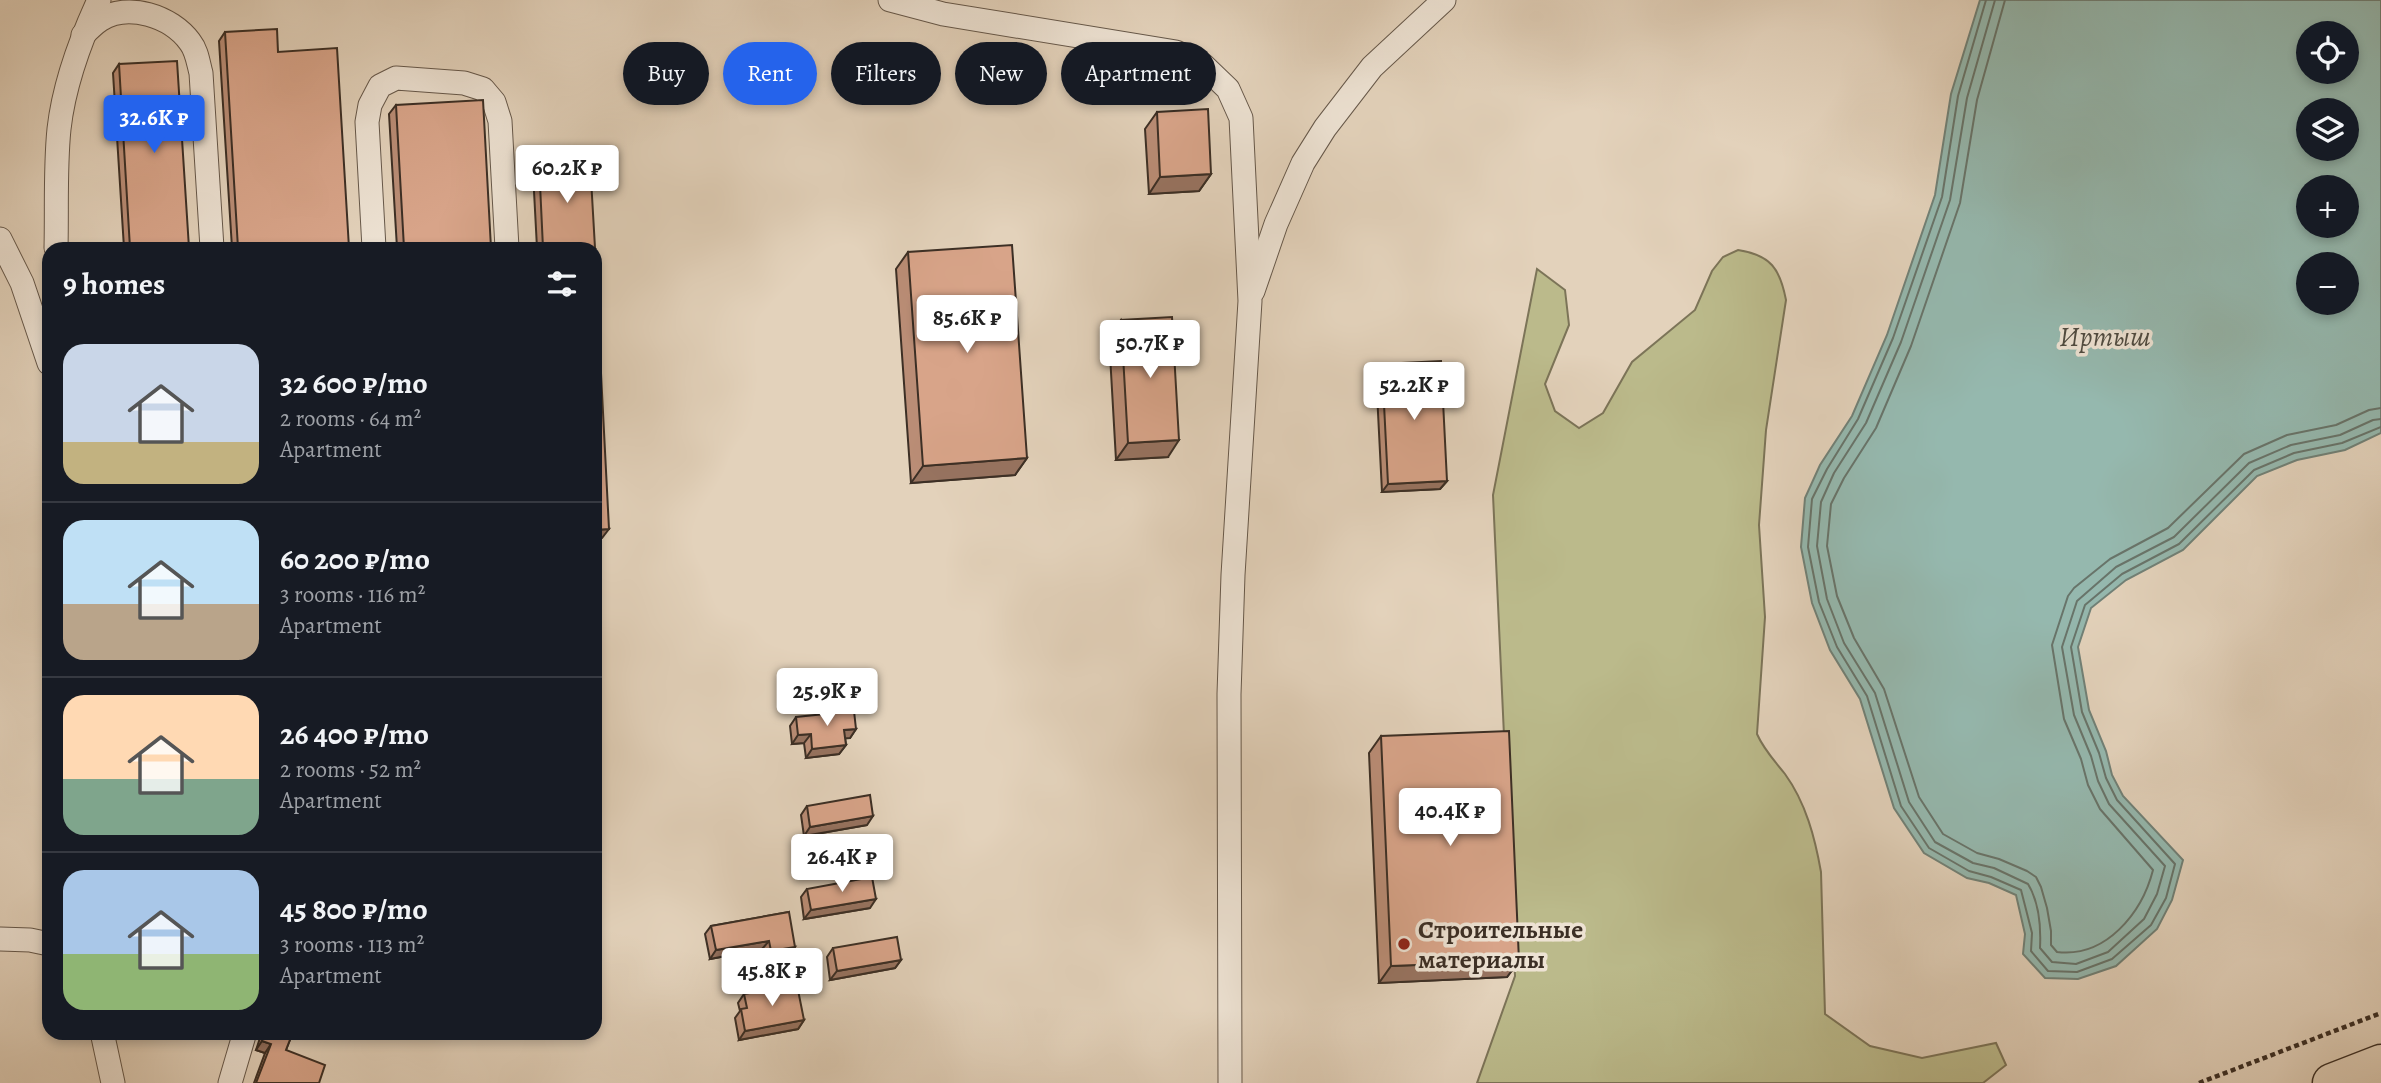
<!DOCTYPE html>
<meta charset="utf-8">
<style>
:root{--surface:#171b24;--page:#242831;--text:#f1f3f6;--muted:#9ea1a6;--line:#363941;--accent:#2563eb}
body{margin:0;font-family:Alegreya,serif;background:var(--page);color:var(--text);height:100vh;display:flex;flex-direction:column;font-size:26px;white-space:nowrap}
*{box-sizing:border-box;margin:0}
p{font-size:23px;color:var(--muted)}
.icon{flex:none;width:38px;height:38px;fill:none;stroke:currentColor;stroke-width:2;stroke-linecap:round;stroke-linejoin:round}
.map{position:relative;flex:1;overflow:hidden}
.drawer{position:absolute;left:42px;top:242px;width:560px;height:798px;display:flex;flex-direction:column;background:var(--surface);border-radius:21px;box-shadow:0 4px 10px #0003}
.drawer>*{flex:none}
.guide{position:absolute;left:623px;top:42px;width:665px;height:63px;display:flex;gap:14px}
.controls{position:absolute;left:2296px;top:21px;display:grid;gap:14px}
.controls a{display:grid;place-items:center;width:63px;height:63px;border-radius:50%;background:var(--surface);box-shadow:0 4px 10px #0003;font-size:35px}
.price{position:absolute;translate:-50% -60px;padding:0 16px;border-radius:7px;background:#fff;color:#222;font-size:23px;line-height:46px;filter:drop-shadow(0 2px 4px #0008)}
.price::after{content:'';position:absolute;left:50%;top:42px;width:21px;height:16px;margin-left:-10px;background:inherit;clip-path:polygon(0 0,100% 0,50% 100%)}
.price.selected{background:var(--accent);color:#fff}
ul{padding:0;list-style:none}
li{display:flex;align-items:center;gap:21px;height:175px;padding:0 21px}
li+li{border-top:2px solid var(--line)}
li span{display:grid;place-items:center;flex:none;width:196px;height:140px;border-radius:21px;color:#555}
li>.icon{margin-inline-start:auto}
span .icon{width:84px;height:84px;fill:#fffc;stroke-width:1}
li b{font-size:30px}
h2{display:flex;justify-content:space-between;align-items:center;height:84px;padding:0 21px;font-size:30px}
.pill{padding:0 24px;border-radius:32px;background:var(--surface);box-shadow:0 4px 10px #0003;font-size:24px;line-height:63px}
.pill.selected{background:var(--accent);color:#fff}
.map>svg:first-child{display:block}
</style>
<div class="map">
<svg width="2381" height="1083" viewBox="0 0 2381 1083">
<rect width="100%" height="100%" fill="#e3d2bb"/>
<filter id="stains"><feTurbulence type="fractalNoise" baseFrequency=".00286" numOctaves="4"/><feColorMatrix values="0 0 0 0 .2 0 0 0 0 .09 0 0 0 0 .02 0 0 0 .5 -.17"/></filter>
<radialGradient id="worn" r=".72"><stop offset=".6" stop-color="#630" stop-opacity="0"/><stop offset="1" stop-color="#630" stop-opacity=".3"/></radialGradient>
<path fill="#bbba8b" stroke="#7c7458" stroke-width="2" d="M1738 250C1771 255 1780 269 1786 300L1766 430 1759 525 1765 617 1757 734C1764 750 1774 760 1785 774 1806 803 1815 838 1821 872L1825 1014 1870 1046 1922 1058 1996 1043 2006 1065 1983 1083H1477L1515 976 1493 495 1537 269 1565 290 1569 325 1545 384 1555 411 1579 428 1603 413 1632 362 1695 310 1712 271 1723 257Z"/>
<path fill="#95b8ae" stroke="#718177" stroke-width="2" fill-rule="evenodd" d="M1980 0H2381V433L2345 450 2297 460 2257 476 2183 550 2126 580 2091 608 2078 647 2089 710 2106 751 2112 775 2123 796 2183 860 2172 900 2157 929 2116 966 2078 979 2045 978 2023 954 2025 934 2016 895 1989 883 1967 878 1924 853 1894 808 1860 699 1830 650 1812 603 1801 547 1805 498 1820 465 1852 416 1887 335 1935 195 1951 94ZM2308 33H2347V72H2308ZM2308 110H2347V149H2308ZM2308 187H2347V226H2308ZM2308 264H2347V303H2308Z"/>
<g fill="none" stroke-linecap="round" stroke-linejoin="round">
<g stroke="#68746a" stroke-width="2">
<path d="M1986 0 1958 96 1942 197 1893 338 1858 419 1827 469 1812 499 1808 547 1819 602 1837 647 1867 696 1901 806 1929 848 1969 871 1991 877 2021 890 2032 933 2031 951 2048 971 2077 972 2112 959 2151 925 2166 898 2175 864 2117 800 2106 778 2099 753 2082 712 2071 647 2085 605 2122 574 2179 544 2254 470 2294 453 2342 443 2381 427"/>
<path d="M1995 0 1967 98 1950 200 1901 342 1866 423 1834 473 1821 502 1817 546 1827 599 1844 643 1875 693 1909 802 1935 842 1973 863 1994 868 2028 884C2039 902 2041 928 2040 948L2052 962 2076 964 2108 952 2144 919 2157 894 2165 866 2109 804 2098 781 2091 756 2074 715 2062 647 2077 601 2116 567 2174 537 2249 463 2291 445 2340 435 2373 420 2381 419"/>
<path d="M2005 0 1977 100 1960 203 1911 346 1876 428 1844 478 1831 504 1827 546 1837 596 1854 638 1884 689 1919 797 1943 834 1977 853 1999 859 2027 871 2036 877 2041 887 2047 908 2051 931V945L2057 952C2106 958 2142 913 2153 870L2100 809 2088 785 2081 759 2064 719 2052 645 2068 596 2074 588 2110 559 2168 528 2244 454 2287 435 2336 425 2369 410 2381 408"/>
</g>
<defs>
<g id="service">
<path d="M890 0 943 14 1176 52 1203 65 1228 89 1241 118 1250 301 1233 575 1229 694 1230 1083"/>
<path d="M83 35C88 30 94 24 100 20 128 2 171 16 190 42 197 51 198 62 201 73L212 248"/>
<path d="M0 239 22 283 49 363"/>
<path d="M56 248C57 209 55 168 59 129 64 84 80 41 99 0"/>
<path d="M374 248 367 122 370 105 380 86 396 78 464 83 483 89 494 102 500 121 507 248"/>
<path d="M1253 291 1276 224 1303 163 1325 128 1372 67 1444 0"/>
<path d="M0 939 30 940 49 944"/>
<path d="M102 1032 113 1083"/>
<path d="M230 1083 245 1032"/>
</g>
<path id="primary" d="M2332 1083 2381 1064"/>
</defs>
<use href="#service" stroke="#66584a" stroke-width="25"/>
<use href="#primary" stroke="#3c2f25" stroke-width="41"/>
<path stroke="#3c2f25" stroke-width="4.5" stroke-dasharray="5 3.5" stroke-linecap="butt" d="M2199 1083 2381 1013"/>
<use href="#service" stroke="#ede2d3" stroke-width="23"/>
<use href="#primary" stroke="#e3d2bb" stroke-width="38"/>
</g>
<g fill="#ba8d76" stroke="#3c2f25" stroke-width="2">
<path d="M225 32 278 52 349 248H232L219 41Z"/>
<path d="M119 64 189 248H124L113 73Z"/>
<path d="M396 105 491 248H397L389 114Z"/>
<path d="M1157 112 1211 174 1199 191 1149 194 1145 129Z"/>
<path d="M539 163 595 248H537L533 172Z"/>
<path d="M908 252 1027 458 1015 475 911 483 896 269Z"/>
<path d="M1121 320 1168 457 1116 460 1109 337Z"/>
<path d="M1382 364 1447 481 1440 489 1382 492 1376 373Z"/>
<path d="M796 717 856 729 850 738H845L846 745 839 754 806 758 804 743 792 744 790 726Z"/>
<path d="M1381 736 1519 961 1507 977 1379 983 1369 753Z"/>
<path d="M807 806 867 825 804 836 801 815Z"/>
<path d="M807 889 870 908 804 919 801 897Z"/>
<path d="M789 912V955L765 960 762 949 710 959 705 934 711 926Z"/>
<path d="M833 948 901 960 895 968 830 980 827 957Z"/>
<path d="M744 994 804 1020 798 1029 739 1040 735 1018 740 1011 738 1003Z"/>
<path d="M262 1032H293L286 1050 319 1083H254L265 1053 256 1050Z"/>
</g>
<g fill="#977360" stroke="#3c2f25" stroke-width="2">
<path d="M1211 174 1199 191 1149 194 1160 177Z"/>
<path d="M1179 440 1168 457 1116 460 1128 443Z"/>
<path d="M1027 458 1015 475 911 483 923 466Z"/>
<path d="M1447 481 1440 489 1382 492 1388 484Z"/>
<path d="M609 529 602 538H595V530Z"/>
<path d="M856 729 850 738 838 739 844 730Z"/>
<path d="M811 734 804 743 792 744 798 735Z"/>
<path d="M846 745 839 754 806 758 812 749Z"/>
<path d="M873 816 867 825 804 836 810 827Z"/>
<path d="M876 899 870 908 804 919 811 910Z"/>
<path d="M769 941 762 949 710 959 716 950Z"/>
<path d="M795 947 789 955 765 960 771 951Z"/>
<path d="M901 960 895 968 830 980 837 971Z"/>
<path d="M1519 961 1507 977 1379 983 1391 966Z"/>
<path d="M804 1020 798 1029 739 1040 745 1031Z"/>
<path d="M262 1041 271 1044 265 1053 256 1050Z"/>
</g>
<g fill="#d8a489" stroke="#3c2f25" stroke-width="2">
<path d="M277 29 278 52 337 48 349 248H238L225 32Z"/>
<path d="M177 61 189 248H130L119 64Z"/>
<path d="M483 100 491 248H404L396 105Z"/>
<path d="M1208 109 1211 174 1160 177 1157 112Z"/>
<path d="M590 161 595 248H543L539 163Z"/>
<path d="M1012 245 1027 458 923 466 908 252Z"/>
<path d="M595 256 609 529 595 530Z"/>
<path d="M1172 317 1179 440 1128 443 1121 320Z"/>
<path d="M1441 361 1447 481 1388 484 1382 364Z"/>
<path d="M854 711 856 729 844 730 846 745 812 749 811 734 798 735 796 717Z"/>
<path d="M1509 731 1519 961 1391 966 1381 736Z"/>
<path d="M870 795 873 816 810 827 807 806Z"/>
<path d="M872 877 876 899 811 910 807 889Z"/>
<path d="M789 912 795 947 771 951 769 941 716 950 711 926Z"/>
<path d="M897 937 901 960 837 971 833 948Z"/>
<path d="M797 985 804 1020 745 1031 741 1009 747 1008 744 994Z"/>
<path d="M265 1032H293L286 1050 325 1065 319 1083H256L271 1044 262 1041Z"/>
</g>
<circle fill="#8f2418" stroke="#ede2d3" stroke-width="2.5" cx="1404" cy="944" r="7"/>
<g text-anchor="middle" stroke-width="7" stroke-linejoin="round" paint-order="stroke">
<g font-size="26" font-weight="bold" fill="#3c2f25" stroke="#ede2d3" text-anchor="start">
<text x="1418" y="938">Строительные<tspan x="1418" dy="30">материалы</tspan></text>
</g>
<g font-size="28" font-style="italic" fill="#4e4a40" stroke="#ede2d3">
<text x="2105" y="346">Иртыш</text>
</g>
</g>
<rect width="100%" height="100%" filter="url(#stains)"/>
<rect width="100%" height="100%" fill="url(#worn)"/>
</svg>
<div class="controls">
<a><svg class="icon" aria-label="locate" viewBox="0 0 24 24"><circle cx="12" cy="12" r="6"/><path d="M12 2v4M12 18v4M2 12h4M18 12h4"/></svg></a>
<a><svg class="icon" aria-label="layers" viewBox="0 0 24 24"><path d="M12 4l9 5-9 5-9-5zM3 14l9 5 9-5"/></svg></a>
<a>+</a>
<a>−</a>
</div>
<b class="price selected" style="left:154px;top:155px">32.6K ₽</b>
<b class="price" style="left:567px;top:205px">60.2K ₽</b>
<b class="price" style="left:967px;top:355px">85.6K ₽</b>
<b class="price" style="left:1150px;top:380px">50.7K ₽</b>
<b class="price" style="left:1414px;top:422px">52.2K ₽</b>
<b class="price" style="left:827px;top:728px">25.9K ₽</b>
<b class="price" style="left:1450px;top:848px">40.4K ₽</b>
<b class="price" style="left:842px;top:894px">26.4K ₽</b>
<b class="price" style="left:772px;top:1008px">45.8K ₽</b>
<div class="guide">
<a class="pill">Buy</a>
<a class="pill selected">Rent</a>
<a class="pill">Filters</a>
<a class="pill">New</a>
<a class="pill">Apartment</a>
</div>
<section class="drawer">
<h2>9 homes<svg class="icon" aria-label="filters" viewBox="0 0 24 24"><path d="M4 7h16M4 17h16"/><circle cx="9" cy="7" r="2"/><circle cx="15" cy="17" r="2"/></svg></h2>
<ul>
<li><span style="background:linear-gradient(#c9d6e8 70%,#c2b280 0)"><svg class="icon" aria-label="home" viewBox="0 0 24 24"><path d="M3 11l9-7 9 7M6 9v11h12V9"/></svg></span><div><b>32 600 ₽/mo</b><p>2 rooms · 64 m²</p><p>Apartment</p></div></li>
<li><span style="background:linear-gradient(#bfe0f5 60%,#b9a48a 0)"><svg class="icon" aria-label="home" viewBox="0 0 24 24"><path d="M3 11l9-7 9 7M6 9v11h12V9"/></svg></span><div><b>60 200 ₽/mo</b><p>3 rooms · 116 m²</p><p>Apartment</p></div></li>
<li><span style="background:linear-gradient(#ffd9b3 60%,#7fa58c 0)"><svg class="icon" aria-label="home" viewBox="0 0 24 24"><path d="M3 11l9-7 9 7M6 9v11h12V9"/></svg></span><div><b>26 400 ₽/mo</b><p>2 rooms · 52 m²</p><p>Apartment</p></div></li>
<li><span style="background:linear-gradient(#a9c7e8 60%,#8fb573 0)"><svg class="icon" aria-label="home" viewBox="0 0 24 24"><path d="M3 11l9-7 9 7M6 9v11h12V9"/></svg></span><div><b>45 800 ₽/mo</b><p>3 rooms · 113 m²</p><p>Apartment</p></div></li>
</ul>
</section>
</div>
